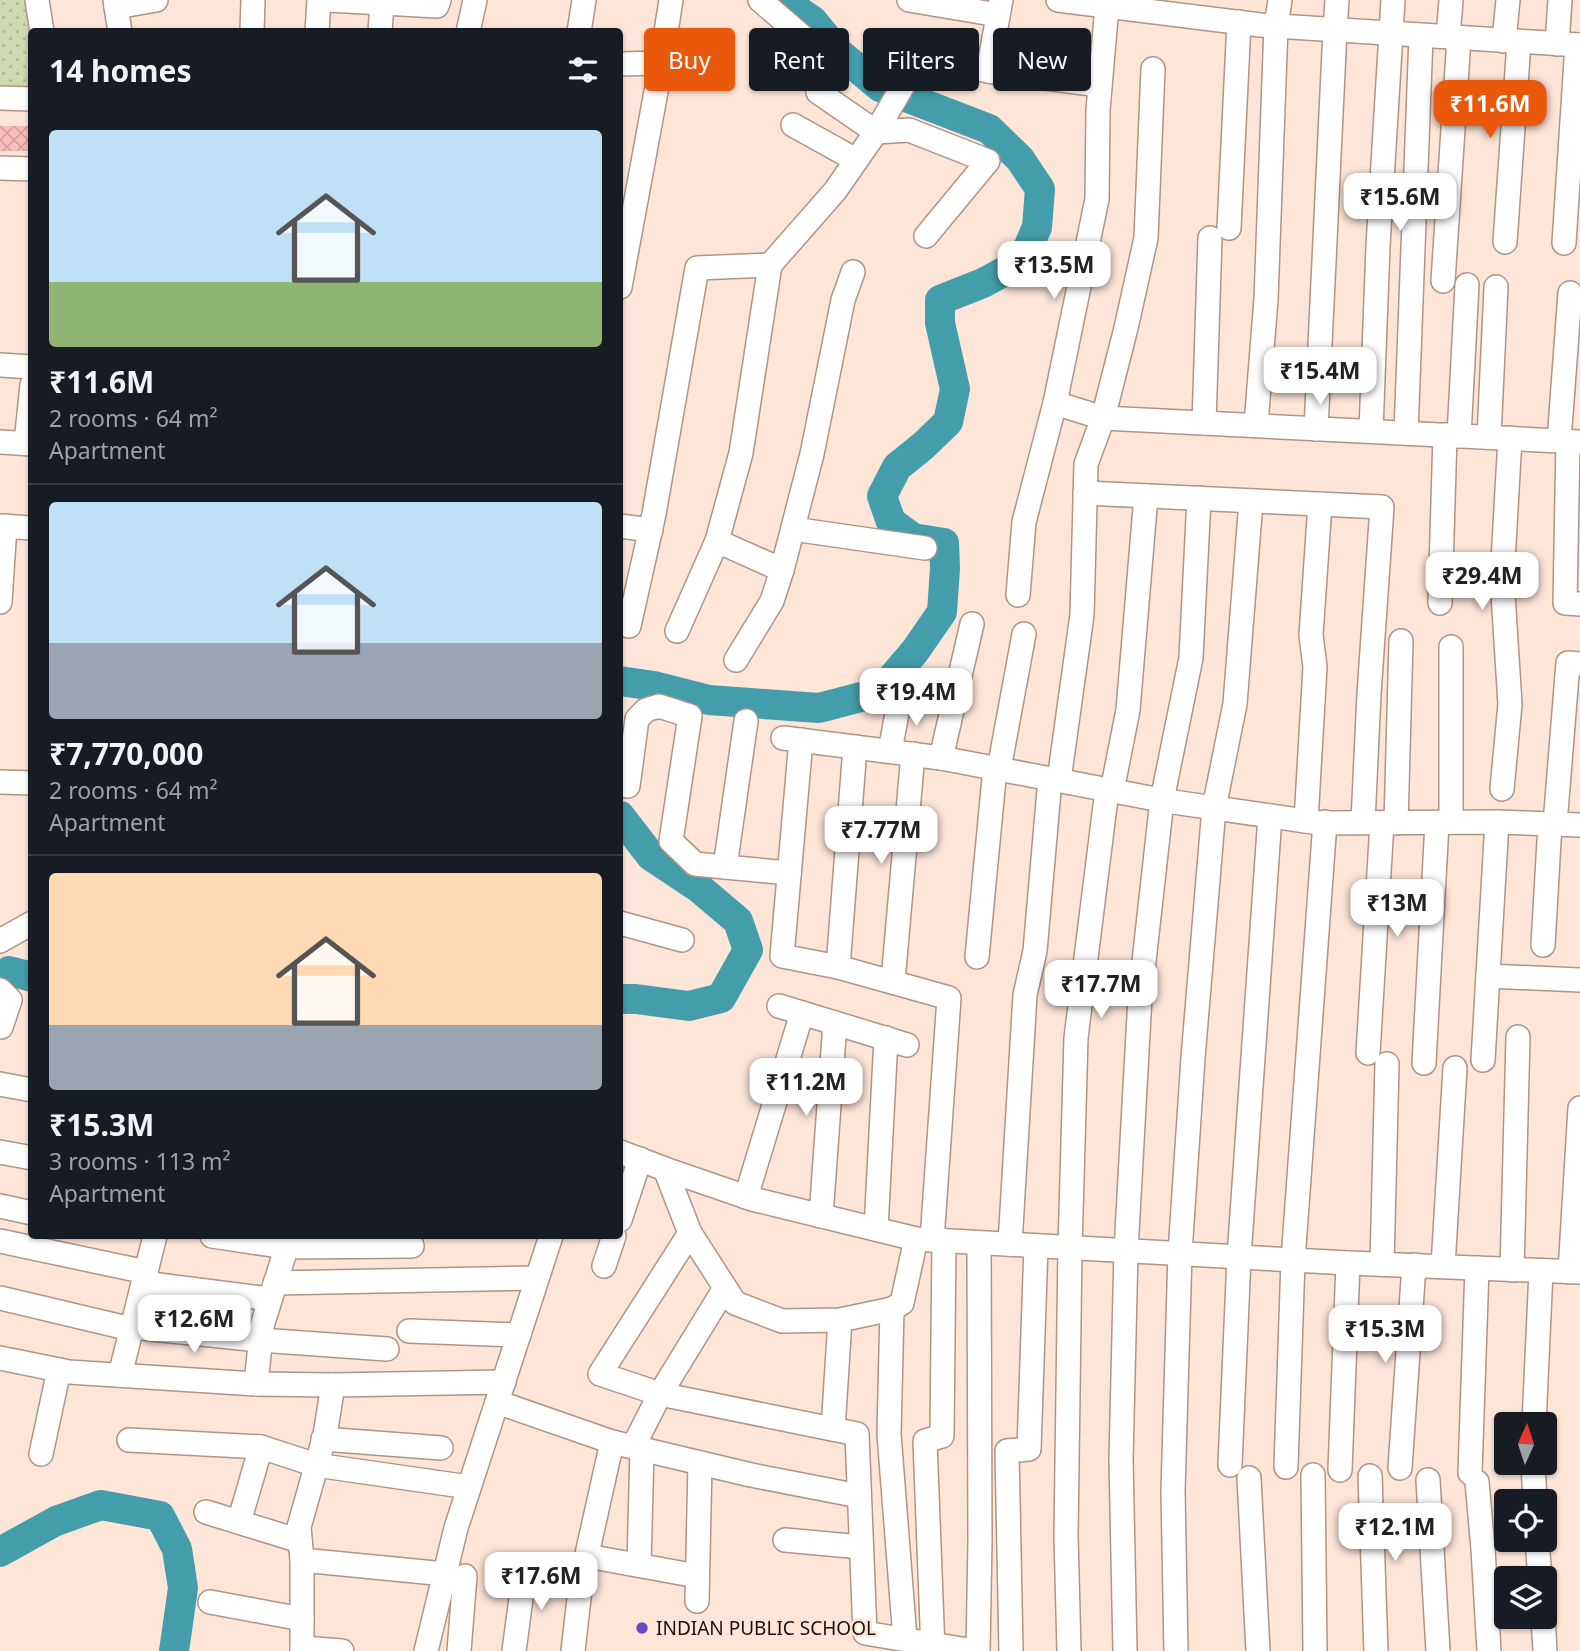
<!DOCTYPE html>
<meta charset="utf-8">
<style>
:root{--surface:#171b24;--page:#242831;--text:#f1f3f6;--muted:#9ea1a6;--line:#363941;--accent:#ea580c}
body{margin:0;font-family:"Noto Sans",sans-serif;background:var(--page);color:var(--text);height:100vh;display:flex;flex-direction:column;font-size:26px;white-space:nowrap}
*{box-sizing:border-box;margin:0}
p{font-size:23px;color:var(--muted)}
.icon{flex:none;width:38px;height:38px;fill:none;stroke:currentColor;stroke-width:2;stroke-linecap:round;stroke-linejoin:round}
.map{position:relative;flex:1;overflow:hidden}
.panel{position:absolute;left:28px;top:28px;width:595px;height:1211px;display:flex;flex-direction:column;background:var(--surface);border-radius:7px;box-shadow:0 2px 5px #0004}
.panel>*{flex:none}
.top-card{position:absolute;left:644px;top:28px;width:665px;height:63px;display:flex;gap:14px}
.needle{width:46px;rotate:3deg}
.tools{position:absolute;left:1494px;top:1412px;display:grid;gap:14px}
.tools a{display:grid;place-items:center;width:63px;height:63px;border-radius:7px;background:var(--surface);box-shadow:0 2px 5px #0004;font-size:35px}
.price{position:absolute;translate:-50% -60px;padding:0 16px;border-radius:14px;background:#fff;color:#222;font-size:23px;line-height:46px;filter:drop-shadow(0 2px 4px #0008)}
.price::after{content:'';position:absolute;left:50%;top:42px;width:21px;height:16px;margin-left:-10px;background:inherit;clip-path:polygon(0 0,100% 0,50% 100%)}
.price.selected{background:var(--accent);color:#fff}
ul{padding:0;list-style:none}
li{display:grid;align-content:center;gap:14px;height:371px;padding:0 21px}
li+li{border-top:2px solid var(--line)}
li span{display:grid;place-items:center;height:217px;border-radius:7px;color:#555}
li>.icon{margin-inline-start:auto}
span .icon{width:126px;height:126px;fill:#fffc;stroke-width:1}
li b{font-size:30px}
h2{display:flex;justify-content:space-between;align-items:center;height:84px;padding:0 21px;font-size:30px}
.pill{padding:0 24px;border-radius:7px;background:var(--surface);box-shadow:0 2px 5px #0004;font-size:24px;line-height:63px}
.pill.selected{background:var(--accent);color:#fff}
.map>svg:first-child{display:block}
</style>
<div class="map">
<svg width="1580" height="1651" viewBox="0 0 1580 1651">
<defs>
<pattern id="park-dots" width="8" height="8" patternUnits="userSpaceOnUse" patternTransform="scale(1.75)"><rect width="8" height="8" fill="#cfd9b1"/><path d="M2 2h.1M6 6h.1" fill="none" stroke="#b1b997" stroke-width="1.8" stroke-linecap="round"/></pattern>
<pattern id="building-cross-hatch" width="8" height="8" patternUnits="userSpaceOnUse" patternTransform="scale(1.75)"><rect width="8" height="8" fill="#f9bdb9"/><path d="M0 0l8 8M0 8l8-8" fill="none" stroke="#d5a19e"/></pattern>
</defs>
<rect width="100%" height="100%" fill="#fde5d8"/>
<path fill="url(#park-dots)" d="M0 0H31V88L0 87Z"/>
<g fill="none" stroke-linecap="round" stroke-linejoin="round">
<g stroke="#439dab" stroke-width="30">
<path d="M620 681 654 686 709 700 819 708 880 692 915 651 942 612 945 568 944 543 913 538 891 522 882 496 897 467 923 446 948 422 955 389 940 323V300L983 283 1022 262 1037 227 1040 189 1020 159 989 129 880 87 839 53 812 20 781 0"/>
<path d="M620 816 651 856 699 888 738 921 748 950 721 998 689 1006 636 999H620"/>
<path d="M0 982 9 971 32 977"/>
<path d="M0 1552 56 1521 101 1505 160 1516 177 1549 183 1588 174 1651"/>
</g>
</g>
<rect fill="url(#building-cross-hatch)" x="0" y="126" width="32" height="25"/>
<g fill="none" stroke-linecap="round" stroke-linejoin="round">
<defs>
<g id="minor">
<path d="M37 0 42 32"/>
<path d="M115 0 120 32"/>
<path d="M328 0 437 6 439 0"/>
<path d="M909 0 998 15"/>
<path d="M1058 0 1260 25 1580 45"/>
<path d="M116 7 156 0"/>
<path d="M252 32 253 0"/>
<path d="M317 32 319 0"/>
<path d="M380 32 382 3"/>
<path d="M468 32 475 0"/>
<path d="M579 32 584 0"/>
<path d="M1448 37 1451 0"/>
<path d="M1504 41 1508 0"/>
<path d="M1557 44 1560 0"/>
<path d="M620 64 661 63"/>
<path d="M988 71 1100 85"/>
<path d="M0 98 32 99"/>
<path d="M793 125 856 160"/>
<path d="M876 132 909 75 916 56 988 71 1001 0"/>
<path d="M876 132 909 130 988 161 926 236"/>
<path d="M0 168 32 169"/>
<path d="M1229 228 1239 22"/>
<path d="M1505 242 1519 42"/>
<path d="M1564 243 1577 45"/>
<path d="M1443 281 1459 38"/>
<path d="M620 287 660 70 671 0"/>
<path d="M0 365 32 367"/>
<path d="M1055 403 1103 418 1580 442"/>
<path d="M1204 423 1210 238"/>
<path d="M1256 425 1266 299 1276 26 1280 0"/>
<path d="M1316 429 1335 30 1337 0"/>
<path d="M1371 431 1378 246 1393 0"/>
<path d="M1406 433 1421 36"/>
<path d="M1459 436 1467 285"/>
<path d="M1489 437 1496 287"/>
<path d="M1559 441 1570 293"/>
<path d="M0 442 32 444"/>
<path d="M1568 442 1565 603 1580 604"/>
<path d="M26 443 32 385"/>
<path d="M1085 493 1382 507 1369 694 1363 822"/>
<path d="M0 526 32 528"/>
<path d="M620 526 651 530"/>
<path d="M793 529 925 548"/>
<path d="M717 541 782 570"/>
<path d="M1018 595 1024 522 1055 403 1097 199 1098 110 1107 6"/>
<path d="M0 602 5 526"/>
<path d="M1440 603 1445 435"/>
<path d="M629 626 654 514 697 268 770 265 835 191 876 132 818 92 833 63 760 0"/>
<path d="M677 631 717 541 741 453 770 265"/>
<path d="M736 660 772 601 782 570 812 454 843 300 853 272"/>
<path d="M746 721 725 867 789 873"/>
<path d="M783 738 941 758 1166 801 1319 823 1497 822 1580 825"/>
<path d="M801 740 782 956 838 967 949 998 932 1240"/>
<path d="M890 751 900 697"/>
<path d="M941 758 972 624"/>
<path d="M999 769 1024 634"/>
<path d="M1059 780 1082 615 1086 464 1103 418 1126 328 1146 238 1153 69"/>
<path d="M0 782 32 783"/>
<path d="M628 786 637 719 646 710 659 706 690 716 671 841 695 864 725 867"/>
<path d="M1502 789 1510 704 1502 579 1510 438"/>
<path d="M1112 791 1128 710 1146 496"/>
<path d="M1306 821 1315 667 1311 635 1320 504"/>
<path d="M1451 822V647"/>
<path d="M1396 823 1401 641"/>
<path d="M1555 824 1568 663 1580 664"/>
<path d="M620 923 682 940"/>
<path d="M0 941 32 923"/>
<path d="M1543 945 1550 824"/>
<path d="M977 957 995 768"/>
<path d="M838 967 855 747"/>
<path d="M1488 976 1580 980"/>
<path d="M893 981 913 754"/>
<path d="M0 990 10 1000 1 1027"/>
<path d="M779 1006 907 1045"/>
<path d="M1368 1053 1382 823"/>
<path d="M1483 1060 1497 822"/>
<path d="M1424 1063 1437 823"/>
<path d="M0 1084 32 1090"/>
<path d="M0 1152 32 1158"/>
<path d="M620 1152 665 1169 690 1233 735 1303 782 1321 840 1320 892 1309 902 1303 916 1239"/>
<path d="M665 1169 752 1199 916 1239 1348 1263 1580 1272"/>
<path d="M746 1197 802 1013"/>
<path d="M0 1206 32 1213"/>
<path d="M821 1216 835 1023"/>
<path d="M620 1220 640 1159"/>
<path d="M876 1229 886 1038"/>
<path d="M690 1233 600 1374 660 1394 857 1434 865 1633 974 1651"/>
<path d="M212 1236 286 1247 412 1246"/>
<path d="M0 1241 146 1272"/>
<path d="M1010 1244 1025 995 1035 951 1050 779"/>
<path d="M1382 1264 1387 1064"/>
<path d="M604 1266 614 1236"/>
<path d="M1443 1266 1455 1068"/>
<path d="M1512 1270 1518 1037"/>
<path d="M1570 1272 1580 1108"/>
<path d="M143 1283 270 1299"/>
<path d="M275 1283 537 1278"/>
<path d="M0 1298 131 1329"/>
<path d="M892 1309 889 1434 905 1639"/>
<path d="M132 1327 260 1340 387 1349"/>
<path d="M409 1331 519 1335"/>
<path d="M0 1358 69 1372 256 1384 333 1385 504 1382"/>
<path d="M120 1375 155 1236"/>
<path d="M256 1384 262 1326 290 1236"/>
<path d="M497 1402 612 1442 751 1475 859 1496"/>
<path d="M1534 1424 1541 1271"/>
<path d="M833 1429 840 1320"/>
<path d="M323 1439 441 1448"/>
<path d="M129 1440 261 1447 316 1465 469 1487"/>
<path d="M633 1447 660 1394 725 1288"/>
<path d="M41 1454 59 1370"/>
<path d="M1533 1463 1535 1502"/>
<path d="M1230 1465 1239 1257 1270 816"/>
<path d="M1286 1467 1293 1260 1325 822"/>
<path d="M1400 1468 1414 1265"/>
<path d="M1340 1470 1348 1263"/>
<path d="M1470 1473 1477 1268"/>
<path d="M1313 1475 1315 1651"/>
<path d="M1370 1476 1376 1651"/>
<path d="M1249 1478 1258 1651"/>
<path d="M1428 1480 1438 1651"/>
<path d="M1477 1482 1483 1549 1489 1651"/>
<path d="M206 1512 300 1541"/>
<path d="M239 1522 261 1447"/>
<path d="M785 1540 861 1547"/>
<path d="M1537 1540 1540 1578"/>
<path d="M587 1556 697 1576"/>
<path d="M302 1560 445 1574"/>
<path d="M639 1565 642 1449"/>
<path d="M697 1601 700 1463"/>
<path d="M210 1602 302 1619"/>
<path d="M1543 1617 1545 1651"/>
<path d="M302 1651V1560L299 1527 325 1435 333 1385"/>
<path d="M303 1651 302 1648 342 1651"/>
<path d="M426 1651 456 1528 551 1236"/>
<path d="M459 1651 465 1576"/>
<path d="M514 1651 525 1569"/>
<path d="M573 1651 581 1581 612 1442"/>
<path d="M933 1651 925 1441 942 1436 944 1241"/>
<path d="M978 1651 980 1541 979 1243"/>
<path d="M1011 1651 1007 1451 1029 1449 1036 1246"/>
<path d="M1069 1651 1066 1536 1070 1248 1076 1038 1107 790"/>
<path d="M1125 1651 1121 1460 1126 1251 1140 997 1162 800 1191 658 1199 498"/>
<path d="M1176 1651 1173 1491 1180 1253 1193 1058 1214 808 1235 704 1251 501"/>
</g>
</defs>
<use href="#minor" stroke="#b09485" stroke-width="26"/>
<use href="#minor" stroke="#fff" stroke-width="23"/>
</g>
<circle fill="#6b49c2" stroke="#fde5d8" stroke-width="2.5" cx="642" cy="1628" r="7"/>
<g text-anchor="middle" stroke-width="5" stroke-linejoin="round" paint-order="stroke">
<g font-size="19" fill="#1b110c" stroke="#fde5d8" text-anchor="start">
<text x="656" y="1635">INDIAN PUBLIC SCHOOL</text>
</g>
</g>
</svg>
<div class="tools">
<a><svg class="needle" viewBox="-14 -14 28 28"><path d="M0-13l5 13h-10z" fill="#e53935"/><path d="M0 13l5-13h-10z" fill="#9ea1a6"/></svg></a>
<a><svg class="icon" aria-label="locate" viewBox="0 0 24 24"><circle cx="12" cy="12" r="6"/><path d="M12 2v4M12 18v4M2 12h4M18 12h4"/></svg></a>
<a><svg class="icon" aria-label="layers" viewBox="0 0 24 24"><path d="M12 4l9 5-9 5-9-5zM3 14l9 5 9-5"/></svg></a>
</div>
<b class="price selected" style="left:1490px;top:140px">₹11.6M</b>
<b class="price" style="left:1400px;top:233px">₹15.6M</b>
<b class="price" style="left:1054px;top:301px">₹13.5M</b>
<b class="price" style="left:1320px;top:407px">₹15.4M</b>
<b class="price" style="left:1482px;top:612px">₹29.4M</b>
<b class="price" style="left:916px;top:728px">₹19.4M</b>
<b class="price" style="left:881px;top:866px">₹7.77M</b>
<b class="price" style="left:1397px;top:939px">₹13M</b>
<b class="price" style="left:1101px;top:1020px">₹17.7M</b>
<b class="price" style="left:806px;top:1118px">₹11.2M</b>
<b class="price" style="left:194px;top:1355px">₹12.6M</b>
<b class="price" style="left:1385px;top:1365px">₹15.3M</b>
<b class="price" style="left:1395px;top:1563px">₹12.1M</b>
<b class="price" style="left:541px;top:1612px">₹17.6M</b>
<div class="top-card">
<a class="pill selected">Buy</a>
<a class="pill">Rent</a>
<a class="pill">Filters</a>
<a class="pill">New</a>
</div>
<section class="panel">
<h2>14 homes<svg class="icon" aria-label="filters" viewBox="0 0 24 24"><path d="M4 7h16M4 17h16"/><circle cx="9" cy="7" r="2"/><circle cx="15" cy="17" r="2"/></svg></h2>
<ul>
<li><span style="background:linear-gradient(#bfe0f5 70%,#8fb573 0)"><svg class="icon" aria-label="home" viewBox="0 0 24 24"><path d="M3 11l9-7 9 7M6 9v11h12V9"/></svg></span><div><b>₹11.6M</b><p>2 rooms · 64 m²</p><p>Apartment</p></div></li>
<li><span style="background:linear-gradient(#bfe0f5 65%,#9aa5b1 0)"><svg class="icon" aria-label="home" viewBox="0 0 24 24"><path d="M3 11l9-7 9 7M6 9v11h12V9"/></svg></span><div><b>₹7,770,000</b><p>2 rooms · 64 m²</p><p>Apartment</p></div></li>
<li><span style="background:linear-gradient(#ffd9b3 70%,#9aa5b1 0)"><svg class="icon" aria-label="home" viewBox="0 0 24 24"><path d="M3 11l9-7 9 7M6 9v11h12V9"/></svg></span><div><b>₹15.3M</b><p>3 rooms · 113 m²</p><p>Apartment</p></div></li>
</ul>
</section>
</div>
